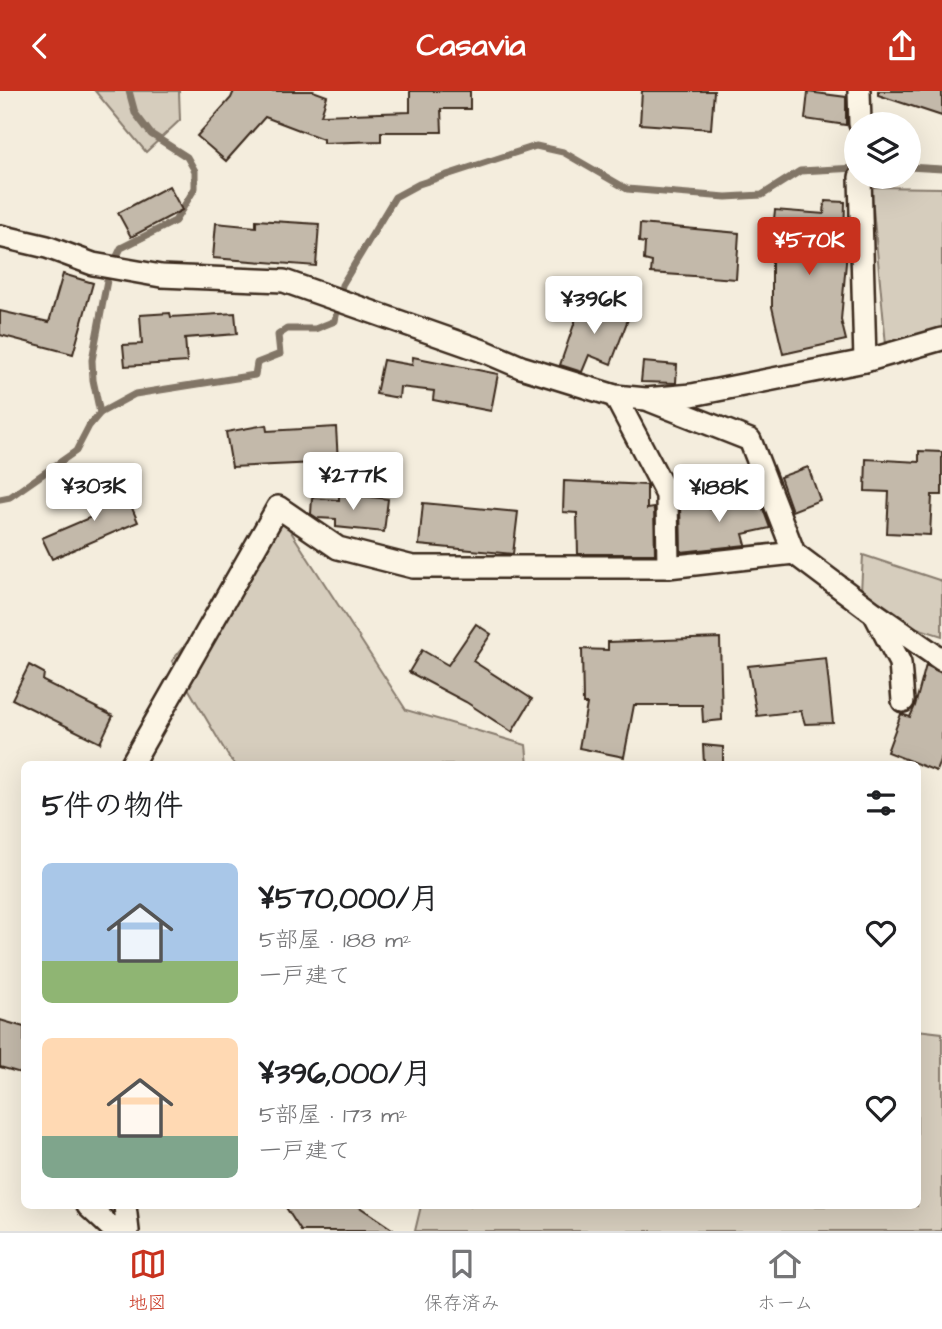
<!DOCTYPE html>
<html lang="ja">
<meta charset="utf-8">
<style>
:root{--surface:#fff;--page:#f2f2f2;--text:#202124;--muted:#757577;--line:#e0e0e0;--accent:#c8321e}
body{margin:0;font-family:"Architects Daughter","Klee One",sans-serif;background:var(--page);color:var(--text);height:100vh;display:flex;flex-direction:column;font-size:26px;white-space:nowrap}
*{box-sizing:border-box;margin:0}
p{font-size:23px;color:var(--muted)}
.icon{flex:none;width:38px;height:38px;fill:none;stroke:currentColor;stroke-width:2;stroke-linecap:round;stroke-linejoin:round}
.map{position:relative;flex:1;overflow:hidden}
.sheet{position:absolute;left:21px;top:670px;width:900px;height:448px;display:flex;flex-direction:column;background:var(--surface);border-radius:10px;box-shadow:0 7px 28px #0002}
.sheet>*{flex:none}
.fabs{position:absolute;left:844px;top:21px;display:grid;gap:14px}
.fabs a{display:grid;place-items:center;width:77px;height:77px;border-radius:50%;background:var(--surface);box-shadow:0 7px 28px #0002;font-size:35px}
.price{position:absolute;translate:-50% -60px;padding:0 16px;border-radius:7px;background:#fff;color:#222;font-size:23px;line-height:46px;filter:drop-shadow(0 2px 4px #0008)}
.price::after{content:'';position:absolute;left:50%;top:42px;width:21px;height:16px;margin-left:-10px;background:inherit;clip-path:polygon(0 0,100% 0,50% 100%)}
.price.on{background:var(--accent);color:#fff}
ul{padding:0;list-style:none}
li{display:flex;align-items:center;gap:21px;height:175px;padding:0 21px}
li span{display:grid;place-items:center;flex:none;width:196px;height:140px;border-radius:10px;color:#555}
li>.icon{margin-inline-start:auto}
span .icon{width:84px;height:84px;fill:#fffc;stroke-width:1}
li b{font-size:30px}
h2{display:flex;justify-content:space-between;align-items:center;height:84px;padding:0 21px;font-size:30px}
header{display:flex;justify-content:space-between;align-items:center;height:91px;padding:0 21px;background:var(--accent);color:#fff;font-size:32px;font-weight:700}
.tab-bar{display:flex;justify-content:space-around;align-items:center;height:98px;border-top:2px solid var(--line);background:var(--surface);font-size:19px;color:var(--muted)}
.tab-bar a{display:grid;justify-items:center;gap:4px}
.tab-bar .on{color:var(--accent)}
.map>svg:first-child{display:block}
</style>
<header><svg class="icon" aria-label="back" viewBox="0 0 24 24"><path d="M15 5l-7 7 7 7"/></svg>Casavia<svg class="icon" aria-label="share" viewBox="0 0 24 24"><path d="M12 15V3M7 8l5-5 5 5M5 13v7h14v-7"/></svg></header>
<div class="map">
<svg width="942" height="1140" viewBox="0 0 942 1140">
<rect width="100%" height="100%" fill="#f4eddd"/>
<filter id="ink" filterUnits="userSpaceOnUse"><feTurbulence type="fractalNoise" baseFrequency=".0143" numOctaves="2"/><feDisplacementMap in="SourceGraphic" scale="14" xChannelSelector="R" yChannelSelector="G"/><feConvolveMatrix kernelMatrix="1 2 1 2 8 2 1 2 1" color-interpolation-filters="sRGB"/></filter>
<g filter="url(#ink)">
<g fill="#d6cdbd" stroke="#887c6e" stroke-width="2">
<path d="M95 0H179L180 29 146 61Z"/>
<path d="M871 96 942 97V238L886 254Z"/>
<path d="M284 430 406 619 526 654 528 674H236L230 668 172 570Z"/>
<path d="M863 464 942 490V545L860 519Z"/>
<path d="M917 939 942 942V1140H415L421 1115H917Z"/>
</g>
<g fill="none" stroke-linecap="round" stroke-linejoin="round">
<g stroke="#817466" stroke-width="7">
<path d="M908 76 942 78"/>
<path d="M100 322 135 303 255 284 257 272 280 263 278 244 287 238H315L335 230 342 194 395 106 419 93 536 55 563 61 627 98 726 106 762 104 800 80 856 77"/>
<path d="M0 408 10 406 76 360 89 335 100 322 93 289 92 269 108 184 121 157 175 130 195 97V80L187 66 151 43 135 22 129 0"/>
</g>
</g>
<g fill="#c3b9aa" stroke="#3b2a1e" stroke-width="2">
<path d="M234 0H313L327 5 321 24 410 21V0H470V18H441L442 41H381V50L323 52V48L265 26 226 70 197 45 231 7Z"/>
<path d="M642 0H714L711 38 640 33Z"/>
<path d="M878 0H942V25L878 4Z"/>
<path d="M808 1 846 6V34L805 28Z"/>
<path d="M169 95 182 119 131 146 118 122Z"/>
<path d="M825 110 845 111 844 147 848 148 841 229 846 249 783 263 772 216V146L775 119 824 123Z"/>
<path d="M256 129 319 133 316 175 213 167 216 132 256 136Z"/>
<path d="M640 133 739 142 736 188 651 182 652 171 644 169 645 152 639 151Z"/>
<path d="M63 183 93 192 73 263 0 244V220L49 231Z"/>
<path d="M582 210 611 221 612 216 630 223 611 273 589 264 582 281 560 274Z"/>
<path d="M170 222 171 226 235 222 237 243 185 247 187 271 125 275 123 254 142 253 140 224Z"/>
<path d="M413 266 498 283 491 320 433 309 434 300 400 296 399 307 376 303 383 269 412 274Z"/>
<path d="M643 271 677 274 676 292 641 291Z"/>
<path d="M266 334 267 340 336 336 338 371 232 376 226 341Z"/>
<path d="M919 360 942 361V404H932L930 444 887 442 889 401 865 400 866 368 919 371Z"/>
<path d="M808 376 820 409 792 420 780 386Z"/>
<path d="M564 390 647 394V418L654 417 655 463H578L577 422 563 421Z"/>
<path d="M113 393 119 406 126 403 138 431 52 468 42 447 96 424 87 403Z"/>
<path d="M339 402 388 408 384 441 336 436V428L317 427 311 423 312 407 339 409Z"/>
<path d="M707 406 710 418 759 407 770 437 743 443 746 454 681 461 680 412Z"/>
<path d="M423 412 518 421 513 463 419 454Z"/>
<path d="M476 533 491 543 473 570 532 608 512 641 466 611 409 581 422 559 448 574Z"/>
<path d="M720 547 722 629 703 631 702 614H634L624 666 579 657 587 613H583L582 558 608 559V551Z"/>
<path d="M826 567 833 632 805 633 801 620 757 625 748 575Z"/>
<path d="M29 574 44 582 43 590 113 625 100 652 12 608Z"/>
<path d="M926 574 942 582V665L936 680 887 661 901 623 910 626 915 615Z"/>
<path d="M703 654 723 656V674H704Z"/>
<path d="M0 929 24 936V983L0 976Z"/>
<path d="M285 1115H358L395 1140H301Z"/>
</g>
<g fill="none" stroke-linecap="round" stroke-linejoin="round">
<defs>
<g id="street">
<path d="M859 0 860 33"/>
<path d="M860 86 865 270"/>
<path d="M0 145 47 156 93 173 161 185 284 190 486 261 521 276 615 305 646 308 692 304 865 270 942 248"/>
<path d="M615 305 667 404 668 476 794 462"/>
<path d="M651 310 750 349 794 462 874 522 900 572 903 610"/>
<path d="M876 523 942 569"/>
<path d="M131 674 278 416 338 457 413 476H668"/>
<path d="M88 1115 115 1140"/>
<path d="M125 1115 128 1140"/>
</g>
</defs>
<use href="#street" stroke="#3b2a1e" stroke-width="26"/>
<use href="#street" stroke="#fcf5e5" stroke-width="21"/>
</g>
</g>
</svg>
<div class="fabs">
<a><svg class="icon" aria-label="layers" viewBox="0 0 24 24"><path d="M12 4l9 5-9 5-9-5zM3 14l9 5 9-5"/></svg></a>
</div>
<b class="price on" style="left:809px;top:186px">¥570K</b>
<b class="price" style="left:594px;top:245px">¥396K</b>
<b class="price" style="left:353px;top:421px">¥277K</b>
<b class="price" style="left:94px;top:432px">¥303K</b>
<b class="price" style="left:719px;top:433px">¥188K</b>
<section class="sheet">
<h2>5件の物件<svg class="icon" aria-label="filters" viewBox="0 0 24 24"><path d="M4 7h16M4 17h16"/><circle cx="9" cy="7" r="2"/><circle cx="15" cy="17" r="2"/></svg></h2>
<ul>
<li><span style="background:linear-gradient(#a9c7e8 70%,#8fb573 0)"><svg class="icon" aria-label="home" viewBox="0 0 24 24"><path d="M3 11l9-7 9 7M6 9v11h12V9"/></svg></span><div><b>¥570,000/月</b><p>5部屋 · 188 m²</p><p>一戸建て</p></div><svg class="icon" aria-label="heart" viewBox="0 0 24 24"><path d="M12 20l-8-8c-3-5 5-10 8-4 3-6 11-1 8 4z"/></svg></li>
<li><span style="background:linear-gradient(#ffd9b3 70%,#7fa58c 0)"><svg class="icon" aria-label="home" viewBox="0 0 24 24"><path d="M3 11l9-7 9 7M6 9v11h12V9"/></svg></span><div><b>¥396,000/月</b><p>5部屋 · 173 m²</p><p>一戸建て</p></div><svg class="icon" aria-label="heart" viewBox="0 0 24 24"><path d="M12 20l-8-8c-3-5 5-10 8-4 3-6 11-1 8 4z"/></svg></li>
</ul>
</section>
</div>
<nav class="tab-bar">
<a class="on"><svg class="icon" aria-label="map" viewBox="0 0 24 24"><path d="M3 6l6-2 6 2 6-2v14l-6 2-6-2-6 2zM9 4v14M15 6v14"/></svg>地図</a>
<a><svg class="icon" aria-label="saved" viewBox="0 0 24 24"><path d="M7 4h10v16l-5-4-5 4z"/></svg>保存済み</a>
<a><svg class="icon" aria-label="home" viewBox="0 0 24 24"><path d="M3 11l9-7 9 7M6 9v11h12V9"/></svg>ホーム</a>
</nav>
